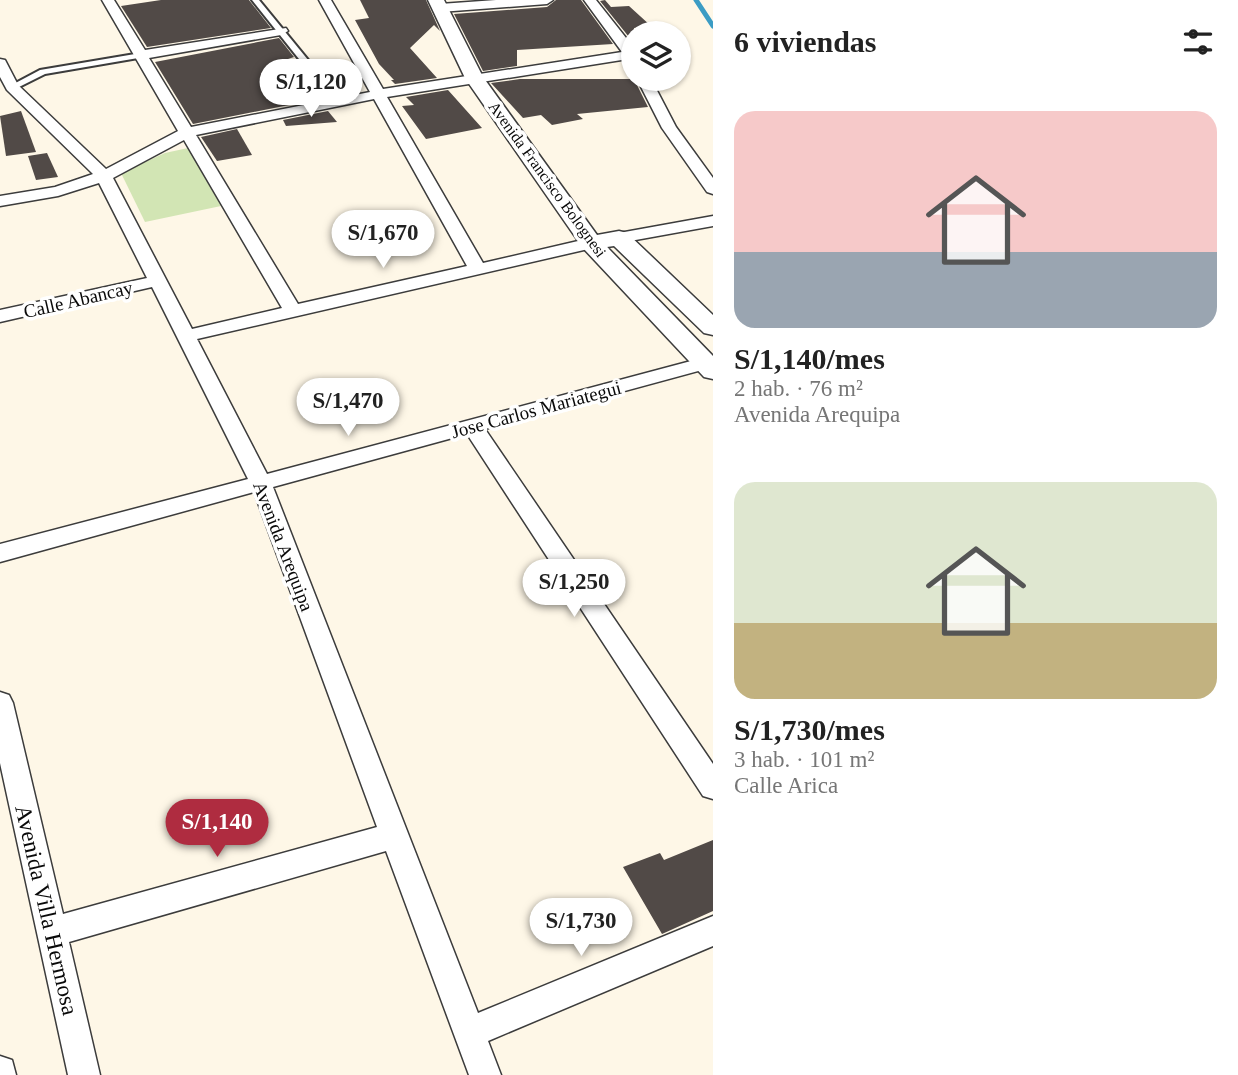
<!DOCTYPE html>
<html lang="es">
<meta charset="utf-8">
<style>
:root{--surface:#fff;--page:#f2f2f2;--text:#222;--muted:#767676;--accent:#af2c40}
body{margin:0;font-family:"Times New Roman",serif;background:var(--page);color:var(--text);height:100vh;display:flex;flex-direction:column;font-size:26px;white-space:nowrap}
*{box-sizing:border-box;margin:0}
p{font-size:23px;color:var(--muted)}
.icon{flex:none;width:38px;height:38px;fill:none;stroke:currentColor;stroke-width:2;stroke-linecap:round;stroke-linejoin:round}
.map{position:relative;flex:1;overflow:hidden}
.side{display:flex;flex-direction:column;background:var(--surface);width:525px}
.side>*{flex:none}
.tools{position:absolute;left:621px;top:21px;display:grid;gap:14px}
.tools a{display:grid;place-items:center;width:70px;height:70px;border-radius:50%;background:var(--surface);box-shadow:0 2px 5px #0004;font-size:35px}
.price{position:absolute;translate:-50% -60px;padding:0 16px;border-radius:24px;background:#fff;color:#222;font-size:23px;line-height:46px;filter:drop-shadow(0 2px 4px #0008)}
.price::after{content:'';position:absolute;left:50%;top:42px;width:21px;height:16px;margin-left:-10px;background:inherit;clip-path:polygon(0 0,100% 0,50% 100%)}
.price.selected{background:var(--accent);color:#fff}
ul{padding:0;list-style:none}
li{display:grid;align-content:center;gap:14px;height:371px;padding:0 21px}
li span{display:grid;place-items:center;height:217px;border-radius:21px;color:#555}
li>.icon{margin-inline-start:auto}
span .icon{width:126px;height:126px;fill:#fffc;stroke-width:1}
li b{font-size:30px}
h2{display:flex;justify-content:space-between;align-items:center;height:84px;padding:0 21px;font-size:30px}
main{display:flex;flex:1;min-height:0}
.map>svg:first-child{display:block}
</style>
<main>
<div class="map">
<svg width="713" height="1075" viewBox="0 0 713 1075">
<rect width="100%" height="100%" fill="#fef7e7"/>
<path fill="#d2e5b4" d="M188 148 221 206 145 222 121 173 165 153Z"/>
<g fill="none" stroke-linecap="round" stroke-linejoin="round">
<path stroke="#3b9cc4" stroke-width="5" d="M696 0 713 26"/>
</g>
<g fill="#514a47">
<path d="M161 0H249L271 28 147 47 121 6Z"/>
<path d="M360 0H426L440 31 434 25 410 48 437 78 395 84 391 80H394L379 64 355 20 369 18Z"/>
<path d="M556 0H581L613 44 517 50V66L483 71 454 14 547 7Z"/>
<path d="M605 0 611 7 629 6 651 26 634 28 633 42 600 1Z"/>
<path d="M279 38 294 57 288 59 319 99 193 124 155 62Z"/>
<path d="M520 79H634L648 107 577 114 583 119 552 125 541 115 523 118 491 83Z"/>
<path d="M448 90 482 128 426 139 402 106 414 105 406 97Z"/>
<path d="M21 111 36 152 6 156 0 116Z"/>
<path d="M328 111 337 122 286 126 283 120Z"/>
<path d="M237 129 252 155 217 161 201 137Z"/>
<path d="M47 153 58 177 36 180 28 156Z"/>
<path d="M713 840V911L662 934 623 867 660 853 664 860Z"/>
</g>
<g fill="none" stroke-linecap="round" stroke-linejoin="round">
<defs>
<g id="service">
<path d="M252 0H259L340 99V103H334Z"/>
<path d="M141 53 145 55 144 57 45 74 15 89 8 87 40 70Z"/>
</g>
<g id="minor">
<path d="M102 0H114L145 50 286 28 288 31 281 35 149 58 191 127 370 92 319 0H331L383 89 622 52 584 0H596L634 48V62L628 59 387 97 483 263 591 238 597 239 600 243 597 247 197 339 267 474 706 357 713 359V367L485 429 713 764V799L703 796 467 434 273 487 478 1013 713 916V946L488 1041 501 1075H469L386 851 69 942 100 1075H68L0 763V692L9 695 13 703 63 914 377 827 254 492 0 562V544L248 479 152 287 0 322V310L147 278 99 183 58 196 0 206V196L55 187 93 174 7 90 0 77V59L5 60 18 85 106 169 178 131ZM374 99 467 266 298 304 196 135ZM184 140 282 308 192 329 113 178Z"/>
<path d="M496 0H553L547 4 440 12 434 8 440 4Z"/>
<path d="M637 79H651L676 127 713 178V194L707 192 662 128Z"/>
<path d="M713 216V226L619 243 610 238 619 233Z"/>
<path d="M0 1056 12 1060 16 1075H0Z"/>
</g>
<path id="tertiary" d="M428 0H444L483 77 597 235 619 231 627 233 713 315V335L704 333 614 246 607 247 713 356V379L704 377 583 248 465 78Z"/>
</defs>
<use href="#service" stroke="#3c3c3c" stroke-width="4"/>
<use href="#minor" stroke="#3c3c3c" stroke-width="3"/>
<use href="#tertiary" stroke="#3c3c3c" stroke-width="3"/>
<use href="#service" fill="#fff" fill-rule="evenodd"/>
<use href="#minor" fill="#fff" fill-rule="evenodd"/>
<use href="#tertiary" fill="#fff" fill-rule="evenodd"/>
</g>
<g text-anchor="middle" stroke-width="7" stroke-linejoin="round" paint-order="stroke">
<g font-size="16" fill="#090909" stroke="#fff">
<text transform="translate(548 179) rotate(54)" y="6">Avenida Francisco Bolognesi</text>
</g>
<g font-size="19" fill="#090909" stroke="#fff">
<text transform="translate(78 299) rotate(-13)" y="7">Calle Abancay</text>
<text transform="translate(536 409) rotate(-15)" y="7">Jose Carlos Mariategui</text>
<text transform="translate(284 546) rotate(69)" y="7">Avenida Arequipa</text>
</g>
<g font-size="23" fill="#090909" stroke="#fff">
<text transform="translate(47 910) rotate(77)" y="8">Avenida Villa Hermosa</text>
</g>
</g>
</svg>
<div class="tools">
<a><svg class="icon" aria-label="layers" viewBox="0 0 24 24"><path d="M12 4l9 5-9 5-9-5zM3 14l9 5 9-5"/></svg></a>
</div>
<b class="price" style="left:311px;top:119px">S/1,120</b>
<b class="price" style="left:383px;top:270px">S/1,670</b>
<b class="price" style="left:348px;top:438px">S/1,470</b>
<b class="price" style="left:574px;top:619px">S/1,250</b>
<b class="price selected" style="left:217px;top:859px">S/1,140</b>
<b class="price" style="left:581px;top:958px">S/1,730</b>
</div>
<section class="side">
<h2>6 viviendas<svg class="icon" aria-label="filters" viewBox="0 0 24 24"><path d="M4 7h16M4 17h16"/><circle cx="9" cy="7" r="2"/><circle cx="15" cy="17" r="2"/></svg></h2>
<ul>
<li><span style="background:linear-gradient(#f6c9c9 65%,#9aa5b1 0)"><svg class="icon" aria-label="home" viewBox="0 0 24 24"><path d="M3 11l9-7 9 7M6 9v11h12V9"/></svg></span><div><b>S/1,140/mes</b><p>2 hab. · 76 m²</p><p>Avenida Arequipa</p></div></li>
<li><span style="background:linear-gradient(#dfe7d0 65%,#c2b280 0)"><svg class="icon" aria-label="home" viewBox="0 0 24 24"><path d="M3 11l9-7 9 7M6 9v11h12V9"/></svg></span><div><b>S/1,730/mes</b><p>3 hab. · 101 m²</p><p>Calle Arica</p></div></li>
</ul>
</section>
</main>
